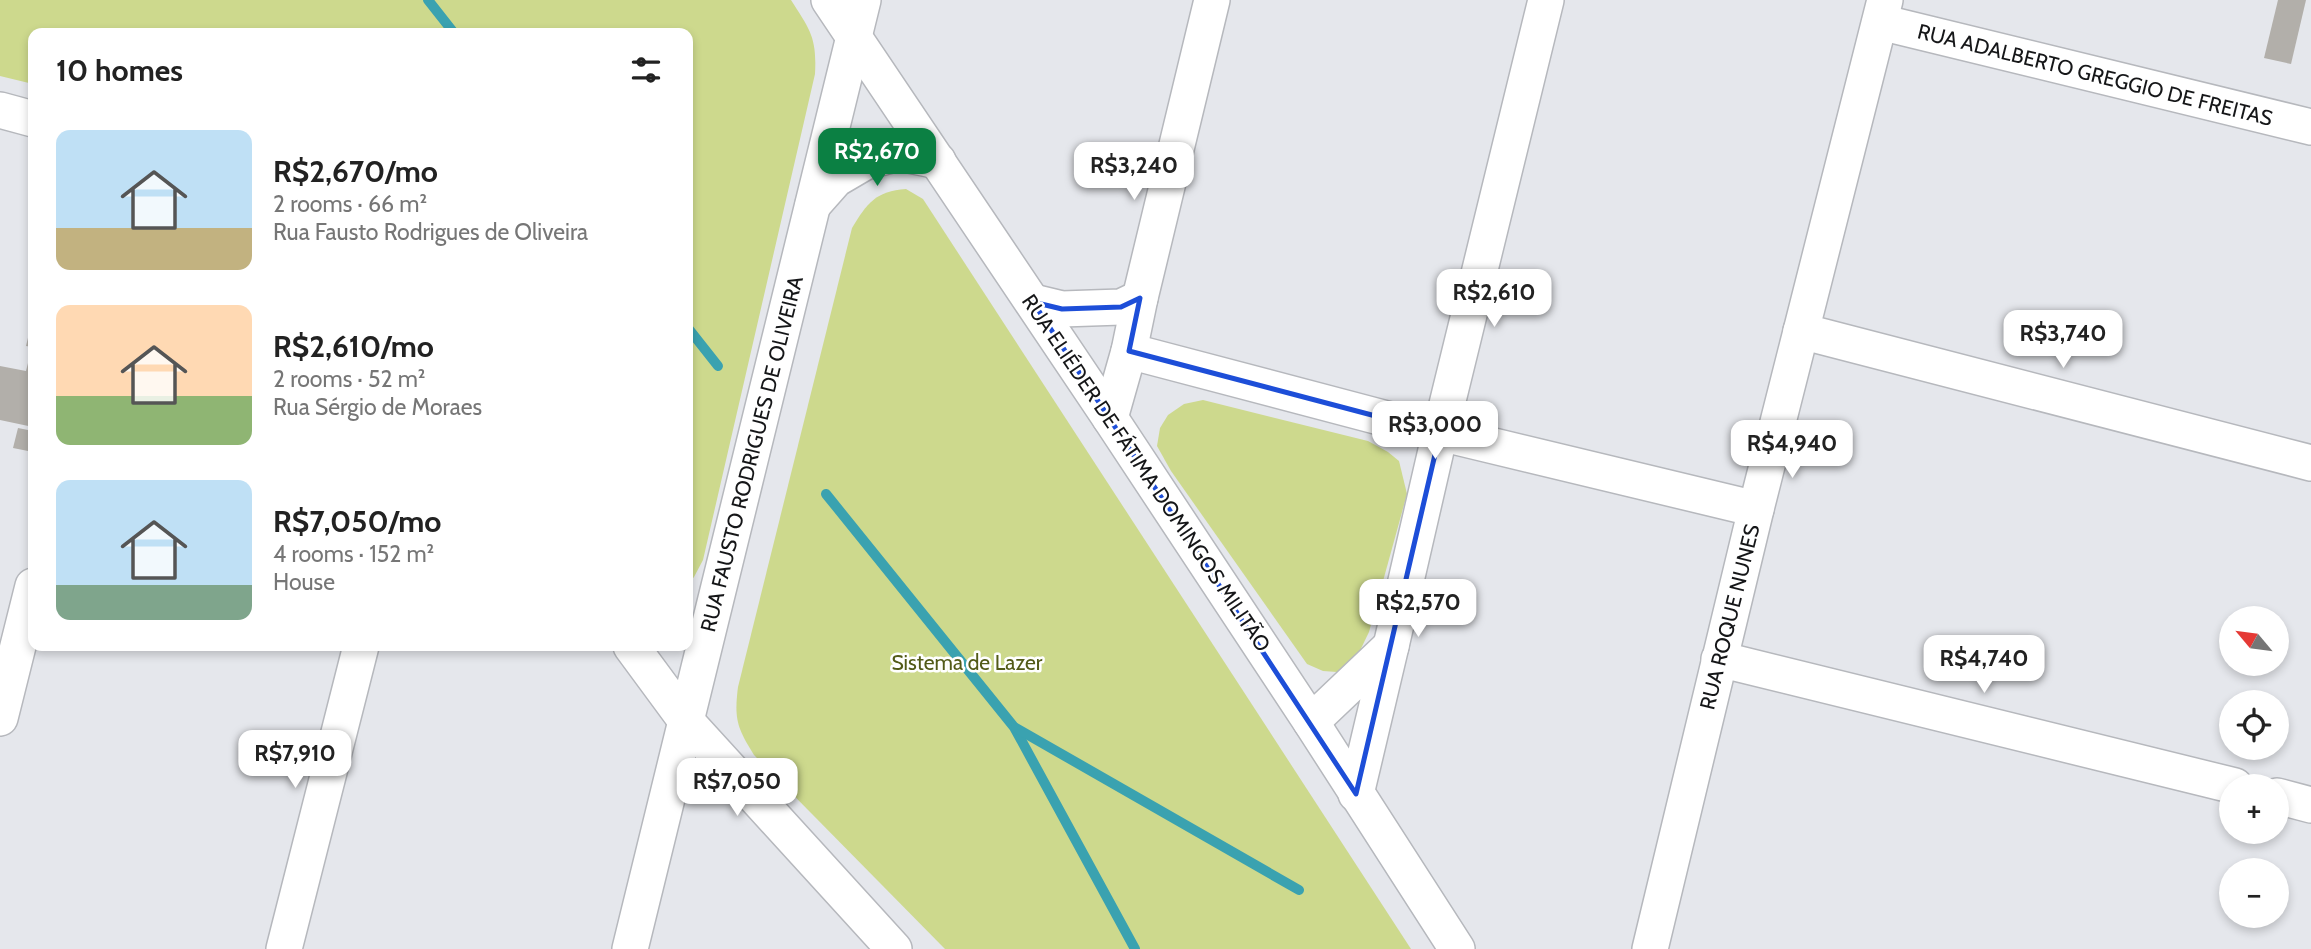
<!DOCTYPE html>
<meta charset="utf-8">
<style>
:root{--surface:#fff;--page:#f6f6f6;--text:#222;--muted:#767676;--accent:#0b8043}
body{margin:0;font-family:Cabin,sans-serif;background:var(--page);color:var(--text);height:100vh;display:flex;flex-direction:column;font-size:26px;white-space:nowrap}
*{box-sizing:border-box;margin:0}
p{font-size:23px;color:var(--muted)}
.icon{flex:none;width:38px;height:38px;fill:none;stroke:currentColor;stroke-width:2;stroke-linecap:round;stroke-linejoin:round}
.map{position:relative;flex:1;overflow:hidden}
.sheet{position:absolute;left:28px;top:28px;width:665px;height:623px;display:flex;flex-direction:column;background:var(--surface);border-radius:14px;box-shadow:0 4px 10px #0003}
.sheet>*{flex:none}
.needle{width:46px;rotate:299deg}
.buttons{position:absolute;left:2219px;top:606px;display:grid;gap:14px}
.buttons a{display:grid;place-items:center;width:70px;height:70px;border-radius:50%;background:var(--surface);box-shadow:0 4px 10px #0003;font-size:35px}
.price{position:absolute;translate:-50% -60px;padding:0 16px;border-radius:14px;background:#fff;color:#222;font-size:23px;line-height:46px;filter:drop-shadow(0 2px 4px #0008)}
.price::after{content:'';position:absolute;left:50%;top:42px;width:21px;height:16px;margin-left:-10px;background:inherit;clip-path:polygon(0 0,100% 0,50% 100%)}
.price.on{background:var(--accent);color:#fff}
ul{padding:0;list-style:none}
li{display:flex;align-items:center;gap:21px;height:175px;padding:0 28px}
li span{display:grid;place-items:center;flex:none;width:196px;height:140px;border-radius:14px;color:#555}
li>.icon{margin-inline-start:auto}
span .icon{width:84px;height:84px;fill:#fffc;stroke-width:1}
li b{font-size:30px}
h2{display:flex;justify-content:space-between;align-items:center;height:84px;padding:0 28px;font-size:30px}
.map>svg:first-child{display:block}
</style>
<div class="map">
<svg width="2311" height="949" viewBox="0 0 2311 949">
<rect width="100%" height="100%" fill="#e5e7ec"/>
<g fill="#cdd98d">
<path d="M0 0H791C810 30 817 37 815 74L703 560 694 577 688 584V33H33V84L0 76Z"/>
<path d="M906 189 923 199 1411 949H945L754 755C737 728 734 719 738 687L852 228C867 203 876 191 906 189Z"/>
<path d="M1203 400 1368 441 1388 452 1399 461 1407 494 1369 632 1355 661 1337 672 1323 671 1307 664 1171 471 1157 446 1160 428 1168 415 1184 404Z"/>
</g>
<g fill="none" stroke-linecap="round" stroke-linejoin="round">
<g stroke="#3aa2b0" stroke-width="10">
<path d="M428 0 454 33"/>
<path d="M688 328 718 366"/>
<path d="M826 494 1014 727 1135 949"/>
<path d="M1016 728 1299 890"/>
</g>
</g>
<g fill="#b2afaa">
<path d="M2278 0H2306L2291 64 2264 58Z"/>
<path d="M32 321H33V427L0 420V366L26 371 32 347 26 346Z"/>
<path d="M18 428 33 431V452L13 448Z"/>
</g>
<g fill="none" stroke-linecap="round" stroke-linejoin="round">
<defs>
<g id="street">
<path d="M829 0 1110 418 1311 722 1457 949"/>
<path d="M1880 22 2311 127"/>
<path d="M0 110 33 119"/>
<path d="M813 205 836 179 865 162 899 153 938 161"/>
<path d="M1033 302 1062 309 1121 307 1140 298"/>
<path d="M1801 331 2311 463"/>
<path d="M1129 351 1440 433 1756 509"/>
<path d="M1110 418 1129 351 1140 298 1212 0"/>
<path d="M631 646 687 722 894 949"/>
<path d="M1391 646 1440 433 1546 0"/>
<path d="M1719 659 2235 786"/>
<path d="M0 718 33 586"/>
<path d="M1311 722 1391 646 1356 794"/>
<path d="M2277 796 2311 805"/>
<path d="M284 949 361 646"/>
<path d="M630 949 863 0"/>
<path d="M1650 949 1756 509 1885 0"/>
</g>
</defs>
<use href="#street" stroke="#b6b8bd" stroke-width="38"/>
<use href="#street" stroke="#fff" stroke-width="35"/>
</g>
<path fill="none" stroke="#1d4ed8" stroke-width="5" stroke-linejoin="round" d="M1140 298 1129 351 1440 433 1356 794 1033 302 1062 309 1121 307Z"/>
<g text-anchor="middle" stroke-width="5" stroke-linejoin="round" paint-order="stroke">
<g font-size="21" fill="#151618" stroke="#fff">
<text transform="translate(2095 75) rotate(14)" y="7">RUA ADALBERTO GREGGIO DE FREITAS</text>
<text transform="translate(752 454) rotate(-76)" y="7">RUA FAUSTO RODRIGUES DE OLIVEIRA</text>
<text transform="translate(1146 473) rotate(56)" y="7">RUA ELIÉDER DE FÁTIMA DOMINGOS MILITÃO</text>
<text transform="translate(1730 617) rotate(-76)" y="7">RUA ROQUE NUNES</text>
</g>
<g font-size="21" fill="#525a17" stroke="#fff">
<text x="967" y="670">Sistema de Lazer</text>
</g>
</g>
</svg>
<div class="buttons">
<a><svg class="needle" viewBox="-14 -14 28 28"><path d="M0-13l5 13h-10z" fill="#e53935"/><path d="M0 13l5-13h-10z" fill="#767676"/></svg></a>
<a><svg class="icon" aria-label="locate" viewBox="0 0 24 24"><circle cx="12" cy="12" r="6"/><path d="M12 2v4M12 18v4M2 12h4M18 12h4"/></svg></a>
<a>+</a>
<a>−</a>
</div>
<b class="price on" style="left:877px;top:188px">R$2,670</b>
<b class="price" style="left:1134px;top:202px">R$3,240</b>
<b class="price" style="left:1494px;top:329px">R$2,610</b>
<b class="price" style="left:2063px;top:370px">R$3,740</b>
<b class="price" style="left:1435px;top:461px">R$3,000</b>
<b class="price" style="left:1792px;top:480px">R$4,940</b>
<b class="price" style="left:1418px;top:639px">R$2,570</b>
<b class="price" style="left:1984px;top:695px">R$4,740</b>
<b class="price" style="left:295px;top:790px">R$7,910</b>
<b class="price" style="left:737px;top:818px">R$7,050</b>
<section class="sheet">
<h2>10 homes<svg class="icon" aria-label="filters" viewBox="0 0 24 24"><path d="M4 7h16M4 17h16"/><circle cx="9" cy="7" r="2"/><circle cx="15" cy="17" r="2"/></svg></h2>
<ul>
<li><span style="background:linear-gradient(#bfe0f5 70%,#c2b280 0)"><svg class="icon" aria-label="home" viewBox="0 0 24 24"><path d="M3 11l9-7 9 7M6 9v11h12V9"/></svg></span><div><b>R$2,670/mo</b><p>2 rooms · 66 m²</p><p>Rua Fausto Rodrigues de Oliveira</p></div></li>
<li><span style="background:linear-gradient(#ffd9b3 65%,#8fb573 0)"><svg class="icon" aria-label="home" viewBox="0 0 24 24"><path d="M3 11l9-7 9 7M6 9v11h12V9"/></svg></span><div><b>R$2,610/mo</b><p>2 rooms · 52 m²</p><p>Rua Sérgio de Moraes</p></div></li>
<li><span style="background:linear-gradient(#bfe0f5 75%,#7fa58c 0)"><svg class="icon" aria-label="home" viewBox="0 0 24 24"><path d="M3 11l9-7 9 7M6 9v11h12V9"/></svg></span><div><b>R$7,050/mo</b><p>4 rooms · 152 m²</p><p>House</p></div></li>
</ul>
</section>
</div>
